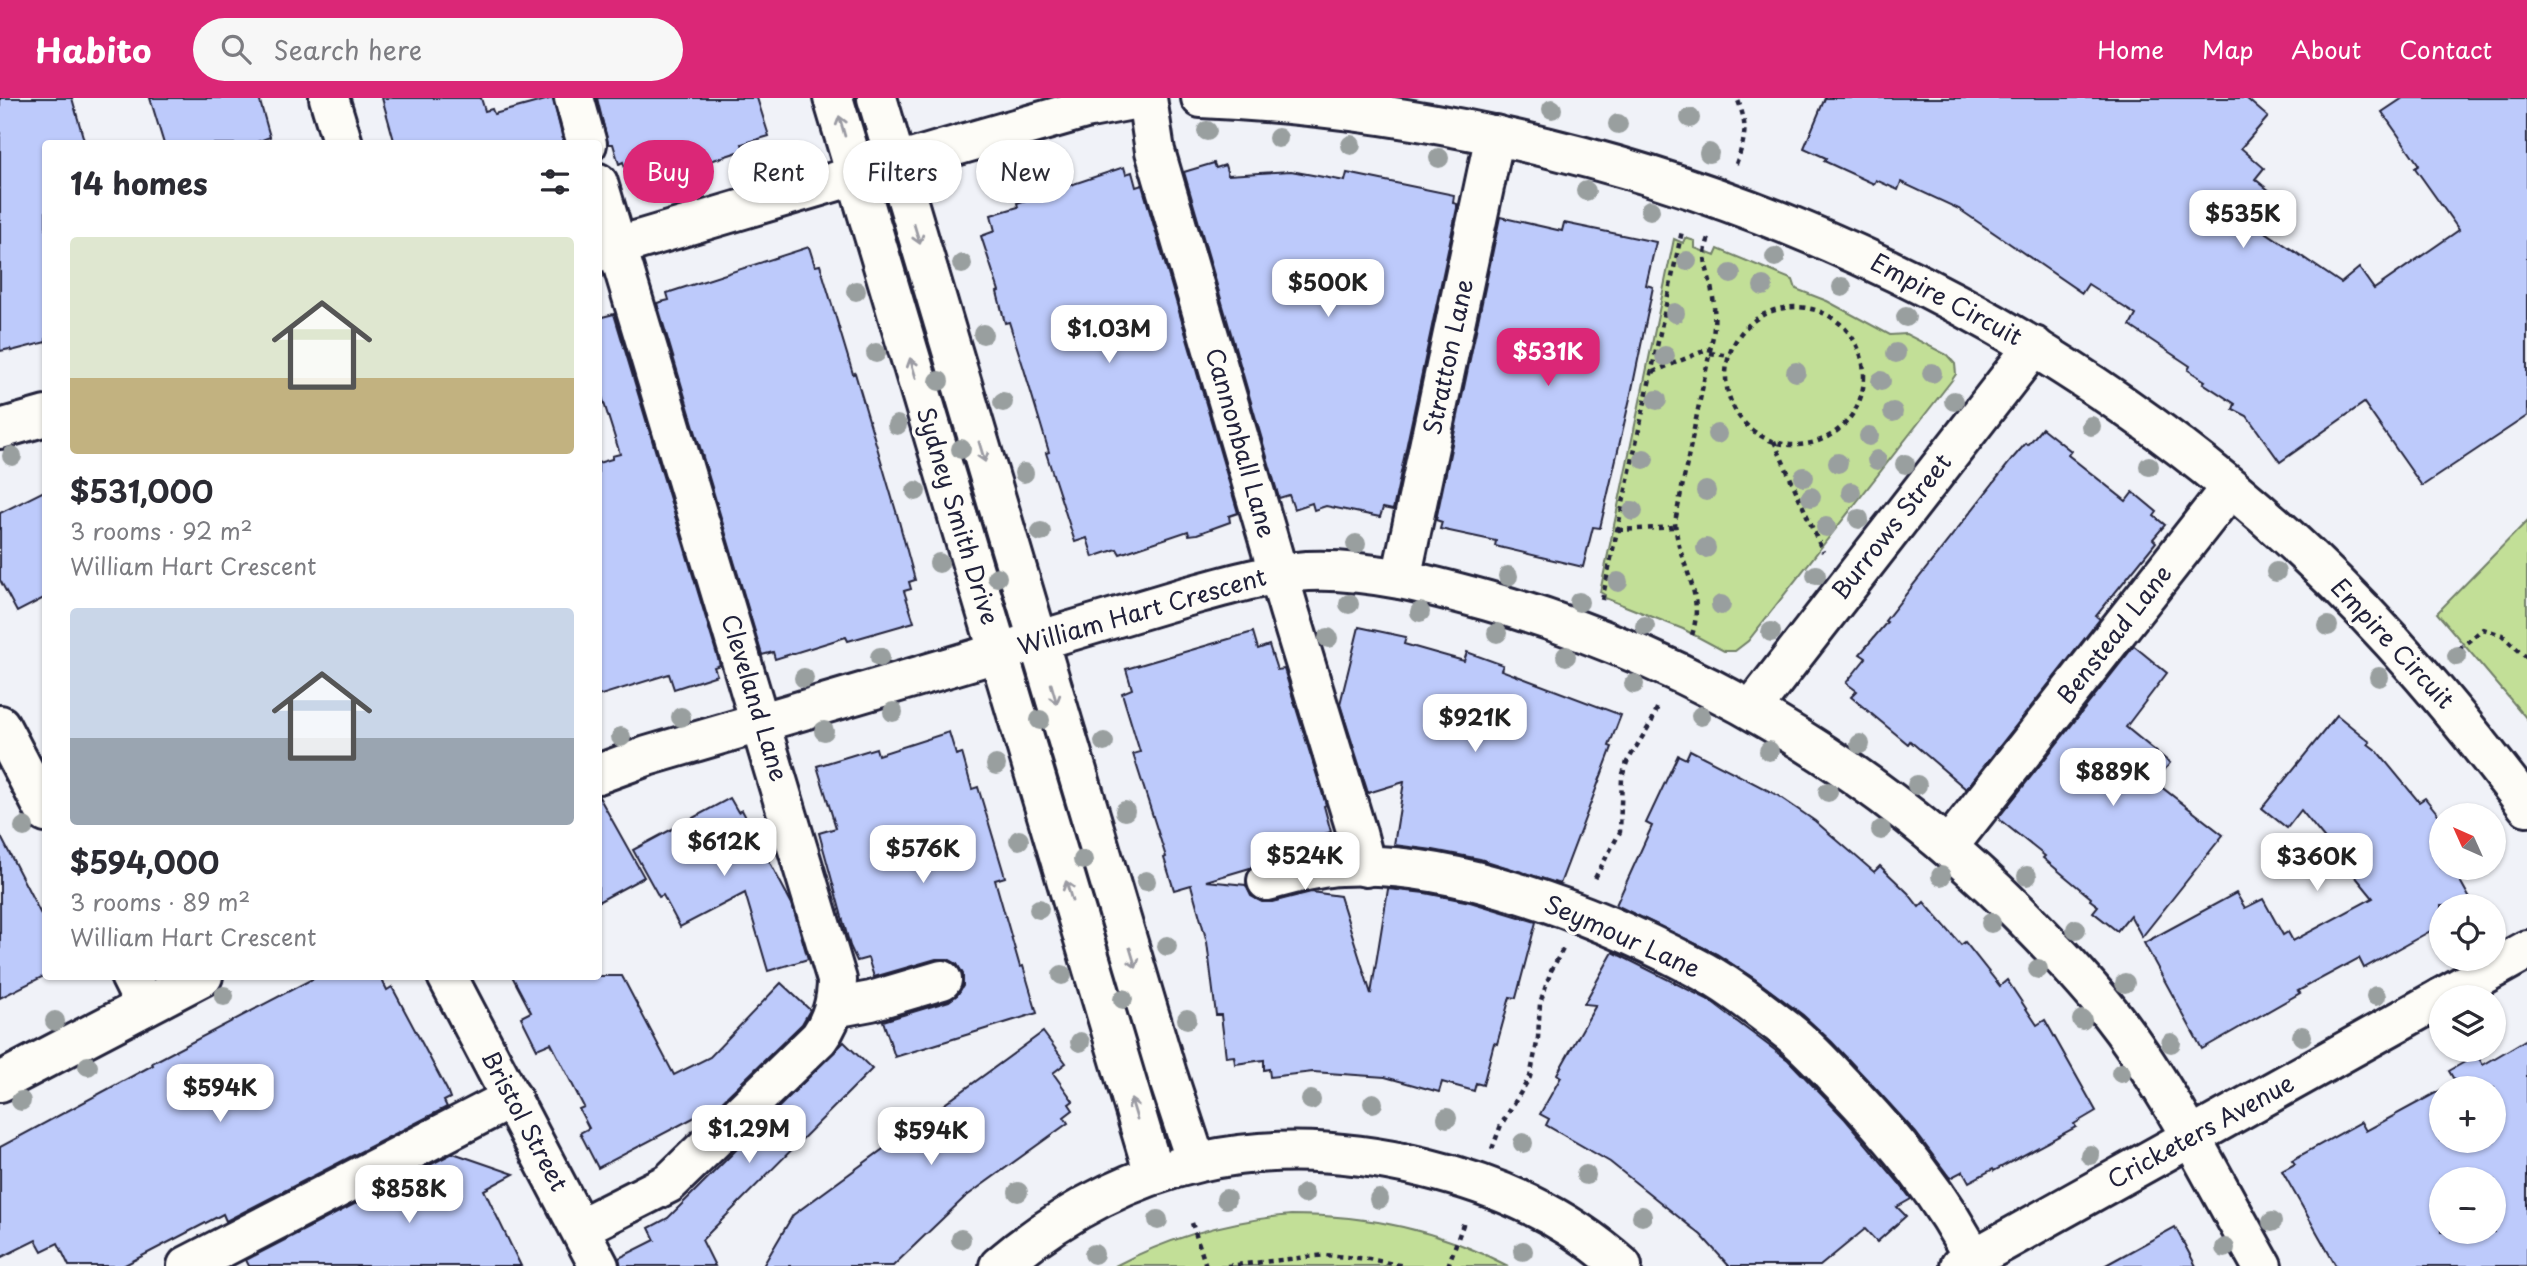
<!DOCTYPE html>
<meta charset="utf-8">
<style>
:root{--surface:#fff;--page:#f7f7f7;--text:#2b2b33;--muted:#7c7c81;--accent:#db2777}
body{margin:0;font-family:"Playpen Sans",sans-serif;background:var(--page);color:var(--text);height:100vh;display:flex;flex-direction:column;font-size:26px;white-space:nowrap}
*{box-sizing:border-box;margin:0}
p{font-size:23px;color:var(--muted)}
.icon{flex:none;width:38px;height:38px;fill:none;stroke:currentColor;stroke-width:2;stroke-linecap:round;stroke-linejoin:round}
.map{position:relative;flex:1;overflow:hidden}
.side{position:absolute;left:42px;top:42px;width:560px;height:840px;display:flex;flex-direction:column;background:var(--surface);border-radius:7px;box-shadow:0 2px 5px #0004}
.side>*{flex:none}
.banner{position:absolute;left:623px;top:42px;width:665px;height:63px;display:flex;gap:14px}
.needle{width:46px;rotate:315deg}
.buttons{position:absolute;left:2429px;top:705px;display:grid;gap:14px}
.buttons a{display:grid;place-items:center;width:77px;height:77px;border-radius:50%;background:var(--surface);box-shadow:0 2px 5px #0004;font-size:35px}
.price{position:absolute;translate:-50% -60px;padding:0 16px;border-radius:14px;background:#fff;color:#222;font-size:23px;line-height:46px;filter:drop-shadow(0 2px 4px #0008)}
.price::after{content:'';position:absolute;left:50%;top:42px;width:21px;height:16px;margin-left:-10px;background:inherit;clip-path:polygon(0 0,100% 0,50% 100%)}
.price.selected{background:var(--accent);color:#fff}
ul{padding:0;list-style:none}
li{display:grid;align-content:center;gap:14px;height:371px;padding:0 28px}
li span{display:grid;place-items:center;height:217px;border-radius:7px;color:#555}
li>.icon{margin-inline-start:auto}
span .icon{width:126px;height:126px;fill:#fffc;stroke-width:1}
li b{font-size:30px}
h2{display:flex;justify-content:space-between;align-items:center;height:84px;padding:0 28px;font-size:30px}
.chip{padding:0 24px;border-radius:32px;background:var(--surface);box-shadow:0 2px 5px #0004;font-size:24px;line-height:63px}
.chip.selected{background:var(--accent);color:#fff}
header{display:flex;align-items:center;gap:42px;box-sizing:border-box;height:98px;padding:0 35px;background:var(--accent);color:#fff}
header strong{font-size:33px}
nav{display:flex;gap:38px;margin-inline-start:auto;font-size:24px}
.search{width:490px;height:63px;background:var(--page);display:flex;align-items:center;gap:18px;box-sizing:border-box;padding:0 24px;border-radius:38px;color:var(--muted);font-size:26px}
.map>svg:first-child{display:block}
</style>
<header>
<strong>Habito</strong>
<div class="search"><svg class="icon" aria-label="search" viewBox="0 0 24 24"><circle cx="10" cy="10" r="6"/><path d="M15 15l6 6"/></svg>Search here</div>
<nav><a>Home</a><a>Map</a><a>About</a><a>Contact</a></nav>
</header>
<div class="map">
<svg width="2527" height="1168" viewBox="0 0 2527 1168">
<rect width="100%" height="100%" fill="#f0f2f8"/>
<filter id="ink" filterUnits="userSpaceOnUse"><feTurbulence type="fractalNoise" baseFrequency=".0143" numOctaves="2"/><feDisplacementMap in="SourceGraphic" scale="14" xChannelSelector="R" yChannelSelector="G"/><feConvolveMatrix kernelMatrix="1 2 1 2 8 2 1 2 1" color-interpolation-filters="sRGB"/></filter>
<g filter="url(#ink)">
<g fill="#c2df97" stroke="#728069" stroke-width="2">
<path d="M1685 140 1695 143V150L1715 158 1718 151 1793 182 1796 191 1827 203 1890 237 1906 236 1947 257 1955 266 1956 276 1952 282 1748 543 1735 553H1724L1683 531 1605 500V497L1600 494 1674 141 1683 145Z"/>
<path d="M2527 423V621L2437 515Z"/>
<path d="M1291 1117C1369 1117 1439 1132 1508 1168H1115C1171 1138 1229 1123 1291 1117Z"/>
</g>
<g fill="#bdcafb" stroke="#22223b" stroke-width="2" fill-rule="evenodd">
<path d="M0 0H72L85 46H46V244L11 253 10 251 0 253Z"/>
<path d="M150 0H259L270 39 252 46H164Z"/>
<path d="M382 0H481L485 13 492 11 494 16 553 0 564 46H395Z"/>
<path d="M597 0H757L769 38 742 46 744 52 637 87 635 81 629 83 623 64 619 66 613 46H608Z"/>
<path d="M1825 0H2246L2268 19 2241 50 2264 70 2255 81 2271 94 2248 122 2341 185 2359 170 2374 191 2459 132 2415 70 2419 67 2382 14 2403 0H2527V318L2422 388 2364 305 2280 364 2247 318 2233 311 2235 306 2203 285 2205 283 2188 272 2190 268 2130 228 2136 217 2088 186 2082 195 1959 111 1901 84 1898 92 1876 82 1874 86 1824 63 1826 60 1804 50Z"/>
<path d="M1214 65 1216 70 1225 67 1228 77 1291 73 1345 83 1347 75 1454 97 1453 105 1457 106V110L1393 412 1383 410 1380 419 1326 408 1314 412 1312 405 1294 411 1289 397 1279 400 1184 74Z"/>
<path d="M1124 69 1126 76 1132 74 1136 89 1142 87 1238 415 1229 418 1230 424 1197 436 1189 437 1188 433 1120 456 1117 451 1093 459 1087 440 1075 444 1046 355 1049 354 1024 271 1009 224 1005 225 997 194 999 193 981 138 995 133 991 117 1018 109 1017 105Z"/>
<path d="M1500 119 1562 133 1564 125 1656 144 1646 187 1653 189 1631 296 1600 430 1593 429 1583 469 1495 448 1496 443 1440 431 1442 424 1436 422Z"/>
<path d="M809 149 815 168 820 167 853 276 855 275 898 420 915 482 909 484 911 491 904 493 914 524 848 543 846 539 775 561 773 554 762 557 657 205 669 202 667 195Z"/>
<path d="M614 216 720 567 714 569 717 577 674 591 669 576 598 598V365L612 361V358L620 356 598 286V220Z"/>
<path d="M2042 330 2071 353 2068 357 2126 403 2133 394 2157 414 2154 418 2165 427 2153 441 2156 444 2096 518 2100 521 1966 691 1910 643 1908 646 1851 599 1857 593 1846 585 1866 560 1860 556 1887 524 1885 523 2013 360 2026 345 2028 347Z"/>
<path d="M46 392V499L17 514 0 482V415Z"/>
<path d="M1359 529 1406 539 1404 546 1464 563 1467 554 1503 567 1501 572 1621 617 1609 648 1612 649 1560 786 1480 761 1433 752 1394 747 1404 684 1368 695 1340 606Z"/>
<path d="M1253 534 1258 551 1269 547 1277 572 1284 571 1326 707 1324 708 1331 734 1321 737 1325 747 1262 762 1250 770 1206 783 1246 787 1251 798 1262 804H1272L1311 794 1340 798 1371 896 1388 791 1425 795 1470 804 1536 824 1516 900 1510 899 1497 946 1494 945 1483 987 1476 985 1474 993 1442 984 1439 994 1385 979 1313 974 1270 979 1269 971 1264 972V962L1235 966 1234 958 1226 959 1221 917H1216L1207 844 1191 787 1174 792 1164 760 1166 759 1133 656 1140 654 1122 595 1132 591 1126 571Z"/>
<path d="M2134 548 2167 575 2126 629 2170 665 2155 684 2223 737 2142 839 2130 817 2117 833 2093 814 2098 808 2090 802 2091 800 2043 760 2045 758 2000 722 1999 719Z"/>
<path d="M2337 617 2370 644 2368 646 2377 653 2419 704 2425 700 2441 720V770H2453L2474 808H2441V827L2364 870 2359 860 2298 893 2300 895 2202 951 2144 845 2236 795 2245 810 2263 801 2283 837 2288 834 2293 843 2373 800 2301 712 2287 730 2262 710Z"/>
<path d="M949 634 956 657 962 655 972 691 978 689 1005 779 995 782 1020 869 1023 868 1037 915 895 959 883 923 949 903 957 897 963 888V876L957 866 948 861H936L874 879 868 860 857 863 850 848 819 735 836 730 817 668 876 650 878 657Z"/>
<path d="M1690 652 1777 697 1815 723 1874 774 1880 768 1908 795 1919 809 1924 804 1961 847 1965 844 2000 888 2007 882 2037 927 2045 922 2096 1013 2074 1026 2076 1029 1994 1073 1993 1071 1969 1084 1963 1073 1950 1080 1916 1035 1877 992 1832 944 1803 917 1755 881 1717 856 1616 807 1652 728 1646 725 1678 657 1686 661Z"/>
<path d="M598 697 644 779 598 804Z"/>
<path d="M730 700 738 714 742 712 792 806 808 861 768 873 745 795 680 829 663 797 659 799 633 752Z"/>
<path d="M0 737 46 826V877L0 900Z"/>
<path d="M1613 854 1707 901 1788 962 1845 1021 1899 1085 1911 1101 1897 1109 1906 1118 1877 1144 1865 1131 1820 1168H1729L1701 1137 1610 1064 1546 1027 1549 1021 1540 1016 1561 979 1557 976 1596 907 1584 906Z"/>
<path d="M318 878H380L387 892 392 889 447 992 450 1000 444 1003 447 1009 226 1123 223 1116 123 1168H69L58 1145 42 1153 36 1142 0 1160V1049L153 967 152 965Z"/>
<path d="M512 878H622L674 977 710 959 781 885 810 912 802 926 712 1013 697 1021 695 1019 598 1070 580 1035 589 1030 579 1011 584 1009 551 945 537 951 521 919 531 914Z"/>
<path d="M1043 934 1066 965 1053 975 1073 1003 1069 1006 1073 1012 1064 1019 1068 1025 964 1100 893 1168H763L793 1117Z"/>
<path d="M2527 941V1168H2336L2282 1073 2295 1066 2292 1062 2361 1024 2366 1033 2441 992V1043H2494V990H2445L2456 985 2449 973 2477 957 2483 967ZM2441 1082H2494V1134H2441Z"/>
<path d="M844 944 872 971 702 1142 715 1168H621L619 1160 655 1142 649 1130 668 1120Z"/>
<path d="M453 1055 514 1076 484 1092 521 1168H249L246 1162Z"/>
<path d="M2175 1129 2196 1168H2104Z"/>
</g>
<g fill="none" stroke-linecap="round" stroke-linejoin="round">
<defs>
<g id="minor">
<path d="M329 0 343 46"/>
<path d="M574 0 587 46"/>
<path d="M833 0 1154 1076"/>
<path d="M877 0 1167 976 1196 1064"/>
<path d="M1147 0 1155 53 1289 512 1357 735 1366 769"/>
<path d="M1201 0C1607 18 2009 175 2306 456 2389 534 2458 617 2527 708"/>
<path d="M598 154 945 51 1085 11 1143 0"/>
<path d="M0 331 46 318"/>
<path d="M1401 481 1495 37"/>
<path d="M1752 611 2034 248"/>
<path d="M0 627 46 715"/>
<path d="M598 676 647 658C787 618 925 576 1064 535 1104 523 1145 511 1185 499 1225 488 1265 476 1307 473 1368 470 1430 487 1488 503 1689 560 1867 665 2016 812 2048 844 2079 876 2107 911 2169 989 2213 1082 2262 1168"/>
<path d="M1948 749 2230 390"/>
<path d="M1267 783C1291 777 1315 769 1340 768 1452 761 1595 816 1693 868 1727 885 1759 911 1789 934 1808 949 1825 968 1842 986 1894 1040 1944 1100 1977 1168"/>
<path d="M130 878 145 908"/>
<path d="M447 878 599 1168"/>
<path d="M2441 900 2527 852"/>
<path d="M834 910 871 903 942 882"/>
<path d="M0 984 203 878"/>
<path d="M580 1130 669 1085 819 940C832 922 837 904 837 882L598 85"/>
<path d="M187 1168 512 1000"/>
<path d="M999 1168C1127 1060 1264 1031 1425 1070 1499 1088 1565 1117 1622 1168"/>
<path d="M1960 1168 2441 900"/>
</g>
</defs>
<use href="#minor" stroke="#22223b" stroke-width="44"/>
<g stroke="#22223b" stroke-width="4.5" stroke-dasharray="5 5" stroke-linecap="butt">
<path d="M1736 66C1746 39 1748 27 1737 0"/>
<circle cx="1795" cy="278" r="69"/>
<path d="M1710 255 1730 258"/>
<path d="M1653 274 1711 250"/>
<path d="M1774 343 1823 454"/>
<path d="M1618 432 1675 429"/>
<path d="M1602 502 1682 133"/>
<path d="M1692 537C1706 493 1678 468 1675 424L1713 238C1715 223 1715 209 1712 194 1709 172 1700 162 1709 140"/>
<path d="M2459 551 2483 531 2502 537 2527 560"/>
<path d="M1595 780 1620 734 1622 679 1627 664 1652 623 1658 608"/>
<path d="M1492 1051 1501 1027 1530 979 1538 940 1540 905 1551 873 1563 851"/>
<path d="M1192 1125 1206 1168"/>
<path d="M1227 1168 1325 1157 1369 1161 1404 1168"/>
<path d="M1448 1168 1465 1121"/>
</g>
<use href="#minor" stroke="#fdfcf7" stroke-width="38"/>
</g>
<g fill="#999f9f">
<circle cx="1552" cy="11" r="10"/>
<circle cx="1690" cy="20" r="10"/>
<circle cx="1618" cy="26" r="10"/>
<circle cx="1207" cy="33" r="10"/>
<circle cx="1278" cy="40" r="10"/>
<circle cx="1351" cy="47" r="10"/>
<circle cx="1709" cy="55" r="10"/>
<circle cx="1439" cy="60" r="10"/>
<circle cx="1586" cy="93" r="10"/>
<circle cx="1650" cy="112" r="10"/>
<circle cx="1775" cy="159" r="10"/>
<circle cx="1687" cy="163" r="10"/>
<circle cx="962" cy="166" r="10"/>
<circle cx="1731" cy="176" r="10"/>
<circle cx="1763" cy="188" r="10"/>
<circle cx="1842" cy="189" r="10"/>
<circle cx="856" cy="193" r="10"/>
<circle cx="1675" cy="215" r="10"/>
<circle cx="1906" cy="219" r="10"/>
<circle cx="983" cy="236" r="10"/>
<circle cx="876" cy="255" r="10"/>
<circle cx="1896" cy="255" r="10"/>
<circle cx="1665" cy="258" r="10"/>
<circle cx="1796" cy="274" r="10"/>
<circle cx="1932" cy="275" r="10"/>
<circle cx="939" cy="283" r="10"/>
<circle cx="1881" cy="283" r="10"/>
<circle cx="1657" cy="302" r="10"/>
<circle cx="1954" cy="303" r="10"/>
<circle cx="1003" cy="304" r="10"/>
<circle cx="1893" cy="314" r="10"/>
<circle cx="897" cy="327" r="10"/>
<circle cx="2091" cy="328" r="10"/>
<circle cx="1717" cy="336" r="10"/>
<circle cx="1869" cy="338" r="10"/>
<circle cx="961" cy="351" r="10"/>
<circle cx="12" cy="358" r="10"/>
<circle cx="1644" cy="361" r="10"/>
<circle cx="1877" cy="362" r="10"/>
<circle cx="1838" cy="365" r="10"/>
<circle cx="1905" cy="366" r="10"/>
<circle cx="2149" cy="368" r="10"/>
<circle cx="1024" cy="375" r="10"/>
<circle cx="1804" cy="379" r="10"/>
<circle cx="916" cy="393" r="10"/>
<circle cx="1706" cy="393" r="10"/>
<circle cx="1851" cy="394" r="10"/>
<circle cx="1811" cy="399" r="10"/>
<circle cx="1633" cy="413" r="10"/>
<circle cx="1859" cy="421" r="10"/>
<circle cx="1826" cy="429" r="10"/>
<circle cx="1041" cy="434" r="10"/>
<circle cx="1356" cy="446" r="10"/>
<circle cx="1706" cy="450" r="10"/>
<circle cx="939" cy="465" r="10"/>
<circle cx="2276" cy="474" r="10"/>
<circle cx="1816" cy="477" r="10"/>
<circle cx="1508" cy="478" r="10"/>
<circle cx="997" cy="479" r="10"/>
<circle cx="1618" cy="484" r="10"/>
<circle cx="1579" cy="504" r="10"/>
<circle cx="1349" cy="506" r="10"/>
<circle cx="1721" cy="507" r="10"/>
<circle cx="1420" cy="514" r="10"/>
<circle cx="1645" cy="528" r="10"/>
<circle cx="2328" cy="528" r="10"/>
<circle cx="1771" cy="534" r="10"/>
<circle cx="1497" cy="535" r="10"/>
<circle cx="1328" cy="540" r="10"/>
<circle cx="1566" cy="558" r="10"/>
<circle cx="2457" cy="558" r="10"/>
<circle cx="880" cy="559" r="10"/>
<circle cx="2379" cy="579" r="10"/>
<circle cx="804" cy="580" r="10"/>
<circle cx="1634" cy="586" r="10"/>
<circle cx="893" cy="614" r="10"/>
<circle cx="1701" cy="618" r="10"/>
<circle cx="681" cy="619" r="10"/>
<circle cx="1040" cy="622" r="10"/>
<circle cx="824" cy="633" r="10"/>
<circle cx="621" cy="639" r="10"/>
<circle cx="1104" cy="644" r="10"/>
<circle cx="1860" cy="646" r="10"/>
<circle cx="1769" cy="653" r="10"/>
<circle cx="996" cy="667" r="10"/>
<circle cx="1917" cy="687" r="10"/>
<circle cx="1828" cy="694" r="10"/>
<circle cx="1125" cy="713" r="10"/>
<circle cx="24" cy="729" r="10"/>
<circle cx="1881" cy="732" r="10"/>
<circle cx="1019" cy="742" r="10"/>
<circle cx="1083" cy="762" r="10"/>
<circle cx="1941" cy="778" r="10"/>
<circle cx="2027" cy="778" r="10"/>
<circle cx="1146" cy="783" r="10"/>
<circle cx="1039" cy="811" r="10"/>
<circle cx="1991" cy="825" r="10"/>
<circle cx="2076" cy="831" r="10"/>
<circle cx="1167" cy="848" r="10"/>
<circle cx="2038" cy="871" r="10"/>
<circle cx="1062" cy="877" r="10"/>
<circle cx="2125" cy="885" r="10"/>
<circle cx="224" cy="898" r="10"/>
<circle cx="2376" cy="898" r="10"/>
<circle cx="1123" cy="901" r="10"/>
<circle cx="1187" cy="921" r="10"/>
<circle cx="2082" cy="922" r="10"/>
<circle cx="55" cy="923" r="10"/>
<circle cx="2302" cy="938" r="10"/>
<circle cx="1080" cy="944" r="10"/>
<circle cx="2171" cy="945" r="10"/>
<circle cx="88" cy="968" r="10"/>
<circle cx="2121" cy="975" r="10"/>
<circle cx="1311" cy="1002" r="10"/>
<circle cx="21" cy="1003" r="10"/>
<circle cx="1373" cy="1005" r="10"/>
<circle cx="1447" cy="1020" r="10"/>
<circle cx="1523" cy="1045" r="10"/>
<circle cx="2090" cy="1057" r="10"/>
<circle cx="1586" cy="1077" r="10"/>
<circle cx="1018" cy="1094" r="10"/>
<circle cx="1304" cy="1096" r="10"/>
<circle cx="1226" cy="1101" r="10"/>
<circle cx="1379" cy="1101" r="10"/>
<circle cx="1642" cy="1118" r="10"/>
<circle cx="1158" cy="1122" r="10"/>
<circle cx="2272" cy="1124" r="10"/>
<circle cx="961" cy="1141" r="10"/>
<circle cx="2225" cy="1150" r="10"/>
<circle cx="1523" cy="1153" r="10"/>
<circle cx="1094" cy="1156" r="10"/>
</g>
<defs><path id="oneway-shaft" d="M-6 0H5M1.5-3L5.5 0L1.5 3" fill="none" stroke-width="1.6" stroke-linecap="round" stroke-linejoin="round" transform="scale(1.75)"/></defs>
<g stroke="#9a9aa2">
<use href="#oneway-shaft" transform="translate(842 28) rotate(-106)"/>
<use href="#oneway-shaft" transform="translate(917 136) rotate(73)"/>
<use href="#oneway-shaft" transform="translate(913 270) rotate(-107)"/>
<use href="#oneway-shaft" transform="translate(982 354) rotate(73)"/>
<use href="#oneway-shaft" transform="translate(1054 596) rotate(74)"/>
<use href="#oneway-shaft" transform="translate(1069 793) rotate(-107)"/>
<use href="#oneway-shaft" transform="translate(1133 860) rotate(73)"/>
<use href="#oneway-shaft" transform="translate(1134 1011) rotate(-107)"/>
</g>
</g>
<g text-anchor="middle" stroke-width="7" stroke-linejoin="round" paint-order="stroke">
<g font-size="24" fill="#22223b" stroke="#fdfcf7">
<text transform="translate(1946 202) rotate(28)" y="8">Empire Circuit</text>
<text transform="translate(1449 259) rotate(-78)" y="8">Stratton Lane</text>
<text transform="translate(1240 345) rotate(74)" y="8">Cannonball Lane</text>
<text transform="translate(957 418) rotate(73)" y="8">Sydney Smith Drive</text>
<text transform="translate(1892 429) rotate(-52)" y="8">Burrows Street</text>
<text transform="translate(1142 514) rotate(-16)" y="8">William Hart Crescent</text>
<text transform="translate(2115 537) rotate(-52)" y="8">Benstead Lane</text>
<text transform="translate(2392 546) rotate(47)" y="8">Empire Circuit</text>
<text transform="translate(754 600) rotate(73)" y="8">Cleveland Lane</text>
<text transform="translate(1622 839) rotate(24)" y="8">Seymour Lane</text>
<text transform="translate(524 1023) rotate(62)" y="8">Bristol Street</text>
<text transform="translate(2201 1034) rotate(-29)" y="8">Cricketers Avenue</text>
</g>
</g>
</svg>
<div class="buttons">
<a><svg class="needle" viewBox="-14 -14 28 28"><path d="M0-13l5 13h-10z" fill="#e53935"/><path d="M0 13l5-13h-10z" fill="#7c7c81"/></svg></a>
<a><svg class="icon" aria-label="locate" viewBox="0 0 24 24"><circle cx="12" cy="12" r="6"/><path d="M12 2v4M12 18v4M2 12h4M18 12h4"/></svg></a>
<a><svg class="icon" aria-label="layers" viewBox="0 0 24 24"><path d="M12 4l9 5-9 5-9-5zM3 14l9 5 9-5"/></svg></a>
<a>+</a>
<a>−</a>
</div>
<b class="price" style="left:2243px;top:152px">$535K</b>
<b class="price" style="left:1328px;top:221px">$500K</b>
<b class="price" style="left:1109px;top:267px">$1.03M</b>
<b class="price selected" style="left:1548px;top:290px">$531K</b>
<b class="price" style="left:1475px;top:656px">$921K</b>
<b class="price" style="left:2113px;top:710px">$889K</b>
<b class="price" style="left:724px;top:780px">$612K</b>
<b class="price" style="left:923px;top:787px">$576K</b>
<b class="price" style="left:1305px;top:794px">$524K</b>
<b class="price" style="left:2317px;top:795px">$360K</b>
<b class="price" style="left:220px;top:1026px">$594K</b>
<b class="price" style="left:749px;top:1067px">$1.29M</b>
<b class="price" style="left:931px;top:1069px">$594K</b>
<b class="price" style="left:409px;top:1127px">$858K</b>
<div class="banner">
<a class="chip selected">Buy</a>
<a class="chip">Rent</a>
<a class="chip">Filters</a>
<a class="chip">New</a>
</div>
<section class="side">
<h2>14 homes<svg class="icon" aria-label="filters" viewBox="0 0 24 24"><path d="M4 7h16M4 17h16"/><circle cx="9" cy="7" r="2"/><circle cx="15" cy="17" r="2"/></svg></h2>
<ul>
<li><span style="background:linear-gradient(#dfe7d0 65%,#c2b280 0)"><svg class="icon" aria-label="home" viewBox="0 0 24 24"><path d="M3 11l9-7 9 7M6 9v11h12V9"/></svg></span><div><b>$531,000</b><p>3 rooms · 92 m²</p><p>William Hart Crescent</p></div></li>
<li><span style="background:linear-gradient(#c9d6e8 60%,#9aa5b1 0)"><svg class="icon" aria-label="home" viewBox="0 0 24 24"><path d="M3 11l9-7 9 7M6 9v11h12V9"/></svg></span><div><b>$594,000</b><p>3 rooms · 89 m²</p><p>William Hart Crescent</p></div></li>
</ul>
</section>
</div>
